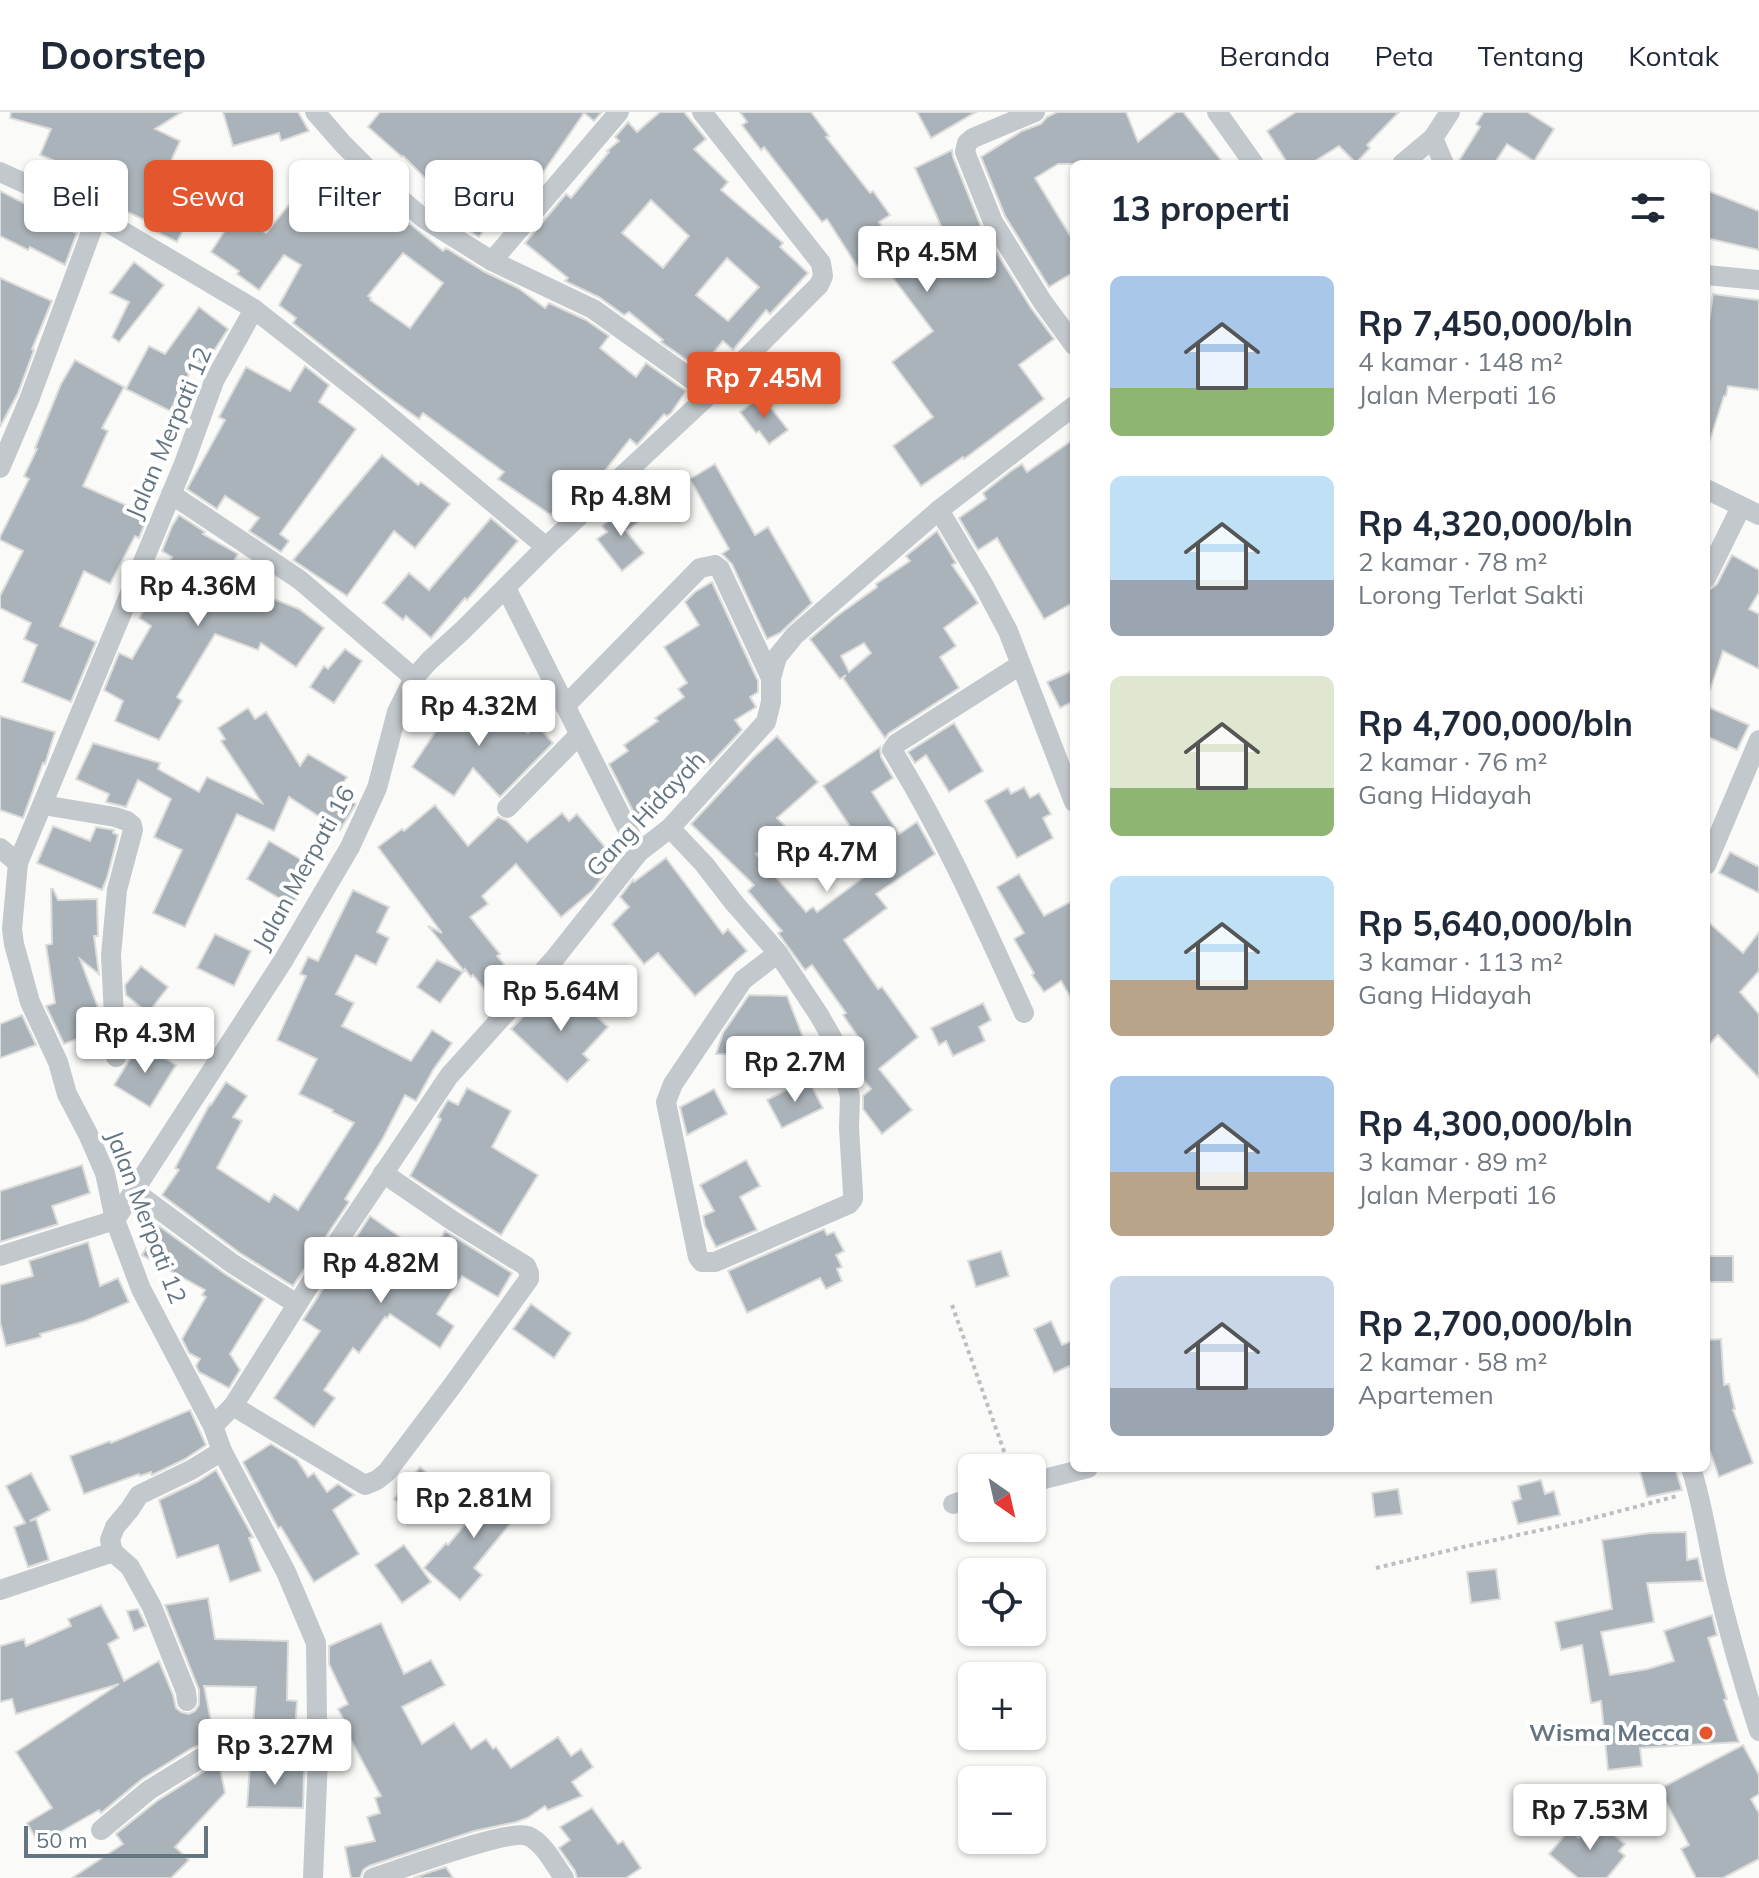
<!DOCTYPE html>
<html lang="id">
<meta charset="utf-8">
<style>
:root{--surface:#fff;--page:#f2f2f3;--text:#1f2937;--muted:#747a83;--line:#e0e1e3;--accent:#e4572e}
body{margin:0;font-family:Mulish,sans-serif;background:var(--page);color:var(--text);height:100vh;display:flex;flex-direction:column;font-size:30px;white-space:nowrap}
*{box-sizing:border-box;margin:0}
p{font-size:26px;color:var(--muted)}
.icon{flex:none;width:44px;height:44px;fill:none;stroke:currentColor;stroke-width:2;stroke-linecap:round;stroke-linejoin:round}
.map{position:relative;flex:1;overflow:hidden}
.panel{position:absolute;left:1070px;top:48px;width:640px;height:1312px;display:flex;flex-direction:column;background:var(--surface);border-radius:12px;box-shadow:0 2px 6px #0004}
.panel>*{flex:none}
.hud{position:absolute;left:24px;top:48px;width:760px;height:72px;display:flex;gap:16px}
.needle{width:52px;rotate:146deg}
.buttons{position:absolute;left:958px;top:1342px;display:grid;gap:16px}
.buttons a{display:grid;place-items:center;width:88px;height:88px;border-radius:12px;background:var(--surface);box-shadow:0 2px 6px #0004;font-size:40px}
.scale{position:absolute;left:24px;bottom:20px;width:184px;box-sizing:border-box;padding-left:8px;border:4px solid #657683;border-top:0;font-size:22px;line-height:28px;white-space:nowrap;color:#657683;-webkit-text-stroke:6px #fff;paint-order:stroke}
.price{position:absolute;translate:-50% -68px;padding:0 18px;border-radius:8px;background:#fff;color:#222;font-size:26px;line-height:52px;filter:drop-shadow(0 2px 4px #0008)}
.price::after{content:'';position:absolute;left:50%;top:48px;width:24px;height:18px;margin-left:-12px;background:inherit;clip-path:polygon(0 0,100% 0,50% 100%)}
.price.selected{background:var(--accent);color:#fff}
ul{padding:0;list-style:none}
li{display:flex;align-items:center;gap:24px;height:200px;padding:0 40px}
li span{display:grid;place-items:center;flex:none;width:224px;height:160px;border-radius:12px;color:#555}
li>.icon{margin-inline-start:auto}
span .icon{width:96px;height:96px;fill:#fffc;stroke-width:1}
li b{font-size:34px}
h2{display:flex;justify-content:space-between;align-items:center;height:96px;padding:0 40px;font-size:34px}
.chip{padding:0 28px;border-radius:12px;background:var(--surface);box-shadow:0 2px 6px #0004;font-size:28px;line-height:72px}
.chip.selected{background:var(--accent);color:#fff}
header{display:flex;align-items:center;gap:48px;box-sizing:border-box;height:112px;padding:0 40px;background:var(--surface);border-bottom:2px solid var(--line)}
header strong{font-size:38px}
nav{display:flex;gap:44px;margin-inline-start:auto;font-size:28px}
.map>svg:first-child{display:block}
</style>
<header>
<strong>Doorstep</strong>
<nav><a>Beranda</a><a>Peta</a><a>Tentang</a><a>Kontak</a></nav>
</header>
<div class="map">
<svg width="1759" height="1766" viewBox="0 0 1759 1766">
<rect width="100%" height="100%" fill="#fafaf8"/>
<g fill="#aab3b9" stroke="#dcdcda" stroke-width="2" fill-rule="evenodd">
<path d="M11 0H182L155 17 180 29 163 67 199 86 177 130 145 114 147 109 63 70 70 55 40 43 51 17 10 6Z"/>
<path d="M223 0H298L309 19 281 29 279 21 233 34Z"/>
<path d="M380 0H602L594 9 584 1 518 97 506 87 479 125 425 91 436 77 403 44 402 45 368 15Z"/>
<path d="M660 0H684L706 27 694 37 728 70 721 78 783 131 780 135 808 161 770 202 766 198 733 238 723 229 700 257 661 230 663 228 629 200 624 203 599 185 565 169 568 166 525 131 566 82 571 86 609 40 607 39 619 29 615 25 628 10 637 20ZM651 88 689 124 663 156 622 121ZM727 146 759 175 728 209 696 183Z"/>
<path d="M740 0H811L829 24 826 25 870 81 873 79 890 103 879 110 908 156 947 127 915 56 952 38 953 45 982 117 1031 196 1054 227 1019 253 1044 287 964 347 963 345 921 374 893 334 933 305 892 250 933 219 875 142 857 154 827 107 822 110 764 35 761 38 742 13 747 10Z"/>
<path d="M917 0H976L931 26Z"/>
<path d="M1057 0H1126L1138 30 1176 0H1183L1224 52H1058L1035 66 1074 130V160L1049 175 1005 104 981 45 1022 19 1041 12 1047 5Z"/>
<path d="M1296 0H1399L1367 33 1370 36 1356 51 1339 34 1310 52H1288L1267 19Z"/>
<path d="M1484 0H1527L1554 17 1534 49 1507 32 1494 52H1457L1480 15 1476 12Z"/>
<path d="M334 56H341L367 77 362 84 404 118 409 111 443 139 446 136 485 160 518 176 545 196 549 191 586 208 609 224 600 236 636 265 646 251 686 279 671 301 667 304 664 302 637 333 630 327 595 371 592 367 586 374 576 366 551 403 498 367 504 360 423 301 419 307 380 279 293 211 296 206 279 193 301 153 284 143 259 178 237 162 239 159 211 140 236 101 266 121 313 63 322 70ZM403 141 443 171 410 216 370 188 371 186 368 184Z"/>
<path d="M1706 78 1759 99V138L1706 126Z"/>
<path d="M0 79 47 103 45 106 77 121 65 153 30 135 28 138 0 124Z"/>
<path d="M134 150 164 173 119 230 112 225 129 190 110 181Z"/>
<path d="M0 166 52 189 32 237 34 238 18 281 0 315Z"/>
<path d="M1713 182 1759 188V278L1728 274 1726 284H1724L1710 328 1706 327V231Z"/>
<path d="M199 195 228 217 204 254 196 248 170 299 126 277 149 234 165 242Z"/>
<path d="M75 248 124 275 102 316 108 319 83 374 148 403 139 426 135 424 110 472 84 459 60 514 96 530 71 590 22 570 37 533 24 527 31 511 0 496V484L23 439 0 428V425L29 367 24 364 37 337 35 336 61 272Z"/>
<path d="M305 254 329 273 319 290 356 317 280 422 289 429 281 440 249 419 259 406 225 384 217 397 187 377 225 308 219 305 246 255 290 279Z"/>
<path d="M762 284 788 318 769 332 759 319 756 321 740 300Z"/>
<path d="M1074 327V490L1044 507 997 426 978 438 959 406 986 387 983 381 1011 359 1022 352 1027 360Z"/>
<path d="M382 343 418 373 421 370 450 392 415 436 394 419 347 484 293 448Z"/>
<path d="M715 352 755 423 768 415 812 491 780 521 767 527 732 452 722 442 729 437 690 367Z"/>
<path d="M629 392 641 408 626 419 644 441 622 459 597 427 607 420 602 414Z"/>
<path d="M179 403 205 420 203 422 238 442 223 467 299 497 324 516 296 555 261 531 258 538 215 522 177 585 182 589 159 628 115 609 123 589 104 578 119 541 132 547 151 514 139 506 159 473 156 472 172 445 162 439 172 414Z"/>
<path d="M491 406 518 429 467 488 465 486 431 526 406 504 403 508 383 491 409 461 429 478Z"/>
<path d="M937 419 956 451 952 453 978 491 944 516 956 534 940 545 959 576 889 621 885 626 843 566 846 563 840 567 810 527 837 504 877 475 876 472 910 449 906 444ZM864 531 871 541 849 560 841 544Z"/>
<path d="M1732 443 1759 458V480L1749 497 1759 502V557L1723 539 1710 578 1706 577V480L1717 472Z"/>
<path d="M712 470 758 569V580L750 585 756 595 735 608 742 618 711 651 636 705 609 652 628 639 624 633 658 609 655 606 684 585 678 577 687 571 664 535 699 513 685 490 695 480Z"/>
<path d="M345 537 362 549 334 591 310 575 324 554 328 557Z"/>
<path d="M1074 558V589L1060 596 1047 570Z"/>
<path d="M463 578 528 621 537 613 553 631 500 685 473 656 454 684 412 655Z"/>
<path d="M1706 594 1749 613 1737 638 1706 624Z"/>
<path d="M248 596 255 607 266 600 300 654 308 642 347 665 337 680 356 692 340 718 289 685 274 719 237 702 185 815 153 801 182 738 154 725 171 687 138 668 126 695 106 690 109 682 76 667 93 631 160 651 158 657 199 680 207 665 262 691 221 629 225 627 218 616Z"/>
<path d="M0 604 55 620 45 652 43 651 23 706 0 698Z"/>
<path d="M954 611 983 659 949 680 926 643 915 651 908 640Z"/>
<path d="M777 624 818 670 777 706 785 714 756 742 806 800 813 795 817 800 872 759 848 718 851 716 823 674 880 635 881 645 893 666 872 680 899 722 917 710 935 742 876 782 887 796 844 828 878 877 882 875 918 925 879 957 912 998 882 1022 863 997V984L871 977 858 961 853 941 863 932 843 903 846 901 812 853 805 858 778 821 782 819 748 779 754 773 691 712 753 646Z"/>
<path d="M1024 675 1030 686 1039 681 1051 702 1043 706 1053 726 1017 746 985 689 1008 676 1011 682Z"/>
<path d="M435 693 468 734 498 705 507 709 527 730 562 701 569 709 577 702 616 748 592 779 561 805 516 752 482 784 488 792 470 805 500 842 497 844 504 852 486 879 473 863 471 865 465 857 464 859 428 814 442 821 378 735 402 717 404 719Z"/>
<path d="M53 714 90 729 96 715 114 718 113 721 118 723 107 766 102 778 37 751Z"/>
<path d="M269 729 316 756 292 794 247 767Z"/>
<path d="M1730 740 1759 755V781L1719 761Z"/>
<path d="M666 746 723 822 728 817 747 839 695 884 658 841 644 852 612 812 629 795 620 785 633 768 634 770Z"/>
<path d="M1019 762 1044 804 1074 788V891L1061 869 1044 880 1032 863 1034 861 1014 827 1024 821 997 775Z"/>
<path d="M51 777H53L58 788 97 787 98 824H94L99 862 80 847 101 904 102 918 64 932 46 894 55 891 46 833 52 832Z"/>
<path d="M353 778 389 795 377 820 389 826 376 853 356 843 336 882 354 891 342 914 411 949 432 918 452 931 433 958 416 989 405 983 383 1026 345 1087 349 1090 293 1174 240 1141 162 1083 179 1058 175 1056 210 992 211 993 226 970 247 984 233 1005 242 1009 217 1056 269 1090 274 1082 298 1098 354 1011 332 1000 333 998 299 982 317 947 277 928 306 864 300 862 308 845 318 849Z"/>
<path d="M1706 808 1743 841 1759 820V859L1740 880 1759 902V966L1718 923 1706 936Z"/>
<path d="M215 822 251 839 234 874 197 856Z"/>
<path d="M437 848 463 860 440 891 417 875Z"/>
<path d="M141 854 168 875 148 901 126 883 125 873Z"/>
<path d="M564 874 608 915 583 942 589 948 567 970 511 917 533 895 539 901Z"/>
<path d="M749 883 787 884 810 943 716 942 723 921Z"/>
<path d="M983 891 991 908 979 915 985 929 953 944 946 929 939 933 931 916Z"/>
<path d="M22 903 36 933 0 946V912Z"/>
<path d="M140 931 176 953 150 995 114 973Z"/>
<path d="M808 967 823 996 782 1016 767 988Z"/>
<path d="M467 976 511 999 492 1035 538 1063 501 1123 410 1064 441 1007 438 1005 440 1001 448 988 458 993Z"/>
<path d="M714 977 727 1002 687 1023 680 995Z"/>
<path d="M746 1048 760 1074 740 1085 757 1118 716 1135 705 1114 703 1104 714 1099 700 1073Z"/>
<path d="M82 1053 90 1081 52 1094 58 1112 0 1130V1079Z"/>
<path d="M370 1104 430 1146 445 1119 512 1161 498 1185 462 1164 437 1202 454 1214 440 1236 390 1202 387 1206 385 1205 359 1241 353 1236 324 1278 335 1286 314 1315 274 1286 320 1219 303 1208Z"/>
<path d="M159 1114 225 1162 264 1187 230 1242 240 1258 229 1276 199 1260 196 1254 200 1247 189 1241 182 1227 206 1185 202 1183 205 1178 142 1143Z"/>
<path d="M824 1117 827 1123 834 1120 844 1139 836 1143 842 1155 837 1157 842 1169 826 1177 820 1166 747 1201 728 1159Z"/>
<path d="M88 1130 100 1174 118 1166 129 1190 85 1209 40 1222 41 1225 6 1234 0 1210V1173L33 1164 29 1149Z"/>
<path d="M1001 1139 1009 1164 976 1175 968 1149Z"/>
<path d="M1707 1144H1733V1170H1706Z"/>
<path d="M531 1192 571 1221 554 1246 513 1217Z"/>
<path d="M1051 1209 1062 1233 1074 1228V1252L1054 1261 1034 1217Z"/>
<path d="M1721 1227 1724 1273 1729 1272 1735 1297 1733 1298 1753 1351 1719 1365 1706 1328V1228Z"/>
<path d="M190 1298 206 1333 185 1347 152 1363 151 1360 140 1364 139 1362 84 1382 70 1344 110 1329 111 1331Z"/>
<path d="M271 1332 297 1348 308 1365 314 1361 327 1380 338 1372 354 1383 333 1398 359 1442 314 1470 281 1415 278 1416 243 1350Z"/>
<path d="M420 1355 441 1373 416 1404 394 1387Z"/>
<path d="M1639 1356H1675L1682 1378 1647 1385Z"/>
<path d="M216 1358 253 1425 249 1426 261 1459 230 1470 218 1433 177 1446 159 1388 197 1370Z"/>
<path d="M31 1361 50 1398 30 1409 36 1407 49 1448 28 1455 14 1415 25 1411 6 1374Z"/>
<path d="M484 1365 523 1396 474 1456 482 1463 460 1488 424 1456 446 1431 448 1433 482 1392 470 1382Z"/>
<path d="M1541 1368 1545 1382 1554 1379 1560 1403 1518 1412 1512 1390 1521 1387 1518 1374Z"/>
<path d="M1398 1377 1402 1402 1375 1405 1372 1381Z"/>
<path d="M1686 1420 1687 1448 1698 1446 1703 1469 1647 1471 1654 1510 1601 1520 1610 1563 1648 1557 1674 1549 1664 1519 1712 1503 1717 1523 1708 1526 1727 1587 1724 1588 1739 1630 1640 1636 1642 1654 1608 1658 1601 1589 1591 1591 1582 1533 1561 1538 1555 1510 1612 1497 1602 1428 1650 1421Z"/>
<path d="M404 1433 431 1470 402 1491 375 1453Z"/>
<path d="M1496 1457 1500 1487 1471 1491 1467 1460Z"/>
<path d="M208 1486 215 1527 288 1529 287 1588 297 1589 295 1620 305 1615 306 1632 252 1626 256 1575 204 1574 215 1630 194 1635 142 1667 101 1701 99 1698 39 1732 27 1711 52 1696 16 1640 119 1572 16 1602 12 1587 0 1590V1534L24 1527 26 1534 71 1514 68 1507 101 1493 119 1526 108 1532 124 1569 159 1549 173 1583 176 1596 181 1600 189 1602 195 1599 199 1593V1578L165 1493Z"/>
<path d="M138 1497 146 1514 134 1519 127 1499Z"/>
<path d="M381 1511 404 1562 431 1548 445 1573 402 1595 422 1632 454 1611 471 1637 486 1627 493 1637 496 1635 511 1656 558 1625 571 1644 581 1637 593 1655 572 1670 582 1684 548 1698 545 1694 527 1706 516 1710 474 1719 369 1754 363 1758 360 1766H351L345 1735 375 1729 367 1705 380 1701 375 1686 381 1684 344 1615 348 1616 338 1597 348 1592 329 1552V1534Z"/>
<path d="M1743 1633 1759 1663V1682L1751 1687 1759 1701V1747L1723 1766H1696L1681 1737 1689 1733 1659 1677Z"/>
<path d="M250 1652 304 1658 303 1696 247 1695Z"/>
<path d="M220 1656 225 1681 175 1735 189 1748 171 1766H72L123 1732 116 1722 157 1689 206 1658Z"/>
<path d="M592 1696 618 1732 623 1729 641 1756 626 1766H577L575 1759 559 1736 570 1728 560 1715Z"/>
<path d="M1594 1707 1625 1732 1619 1739 1625 1744 1607 1766H1578L1549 1742 1569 1718 1579 1726Z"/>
<path d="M446 1755 453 1766H413L433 1759Z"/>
</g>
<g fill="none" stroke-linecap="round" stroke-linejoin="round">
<g stroke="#bbbfc2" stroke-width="4" stroke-dasharray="4 4" stroke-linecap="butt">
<path d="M952 1193 1010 1356"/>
<path d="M1376 1456 1463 1435 1582 1409 1677 1384"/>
</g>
<g stroke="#c3c8cc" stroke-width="20">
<path d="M315 0 343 32 383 72 423 106 492 149 593 197 711 281"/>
<path d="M1035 0 973 26 967 31 965 40 993 110 1042 189 1074 233"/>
<path d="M1217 0 1254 52"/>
<path d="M1433 26 1444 52"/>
<path d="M1402 52 1433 26 1450 0"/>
<path d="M0 60 97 104 254 197 214 269 185 349 18 751 12 817 14 832 30 890 58 950 67 982 88 1022 105 1061 115 1108 141 1177 213 1314 222 1339 286 1460 316 1531 317 1609 320 1637 318 1646 313 1766"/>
<path d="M492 149 619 0"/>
<path d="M1706 163 1759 168"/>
<path d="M254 197 371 289 546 435"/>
<path d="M0 356 29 288 97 104"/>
<path d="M1706 377 1759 403"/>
<path d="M171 382 300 468 414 566"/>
<path d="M939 398 983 472 1008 519 1074 690"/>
<path d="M1706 466 1741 395"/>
<path d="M506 476 639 740"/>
<path d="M1020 553 896 632 892 638C944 722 983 811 1024 901"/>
<path d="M565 594 700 456 715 453 720 457 771 566"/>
<path d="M43 693 115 705 127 709 132 713 133 718 117 778 111 843 116 945"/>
<path d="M507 696 579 623"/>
<path d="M670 716 704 752 735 792 778 841 819 903 839 938 850 985 849 1016 853 1081V1087L849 1092 715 1150H702L698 1145 666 990 673 972 743 868 778 841"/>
<path d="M0 736 18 751"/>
<path d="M1706 753 1759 628"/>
<path d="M134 1079 233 1152 297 1192"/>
<path d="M0 1144 115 1108 283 849 350 735 377 676 397 600 414 566 429 549 462 519 546 435 711 281 819 173 823 164 821 151 702 0"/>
<path d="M233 1294 365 1373 377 1368 387 1360 452 1274 529 1167V1161L526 1154 453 1109 383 1061"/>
<path d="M213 1314 233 1294 324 1150 449 964 555 846 639 740 670 716 766 610 771 590V566L777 545 795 523 939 398 1074 294"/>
<path d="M1691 1356C1703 1393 1708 1432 1717 1471 1729 1521 1743 1570 1759 1619"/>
<path d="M1032 1370 1088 1356"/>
<path d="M953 1392 972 1386"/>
<path d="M113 1440 130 1455 152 1495 186 1580 187 1589"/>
<path d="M0 1478 113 1440 110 1428 115 1415 130 1397 139 1383 191 1358 222 1339"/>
<path d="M101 1718 149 1678 201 1646 246 1638 318 1646"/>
<path d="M373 1766C399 1758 509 1716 528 1724 544 1731 554 1752 564 1766"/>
</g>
</g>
<circle fill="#e4572e" stroke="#fff" stroke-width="3" cx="1706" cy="1621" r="8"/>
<g text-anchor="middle" stroke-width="8" stroke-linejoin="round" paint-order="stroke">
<g font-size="24" fill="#657683" stroke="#fff">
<text transform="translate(169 321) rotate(-67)" y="8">Jalan Merpati 12</text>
<text transform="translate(646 702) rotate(-47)" y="8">Gang Hidayah</text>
<text transform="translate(304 756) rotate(-61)" y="8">Jalan Merpati 16</text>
<text transform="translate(146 1105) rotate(69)" y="8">Jalan Merpati 12</text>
</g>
<g font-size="24" font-weight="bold" fill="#657683" stroke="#fff" text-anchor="end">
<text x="1690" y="1629">Wisma Mecca</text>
</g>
</g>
</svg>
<div class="buttons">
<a><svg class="needle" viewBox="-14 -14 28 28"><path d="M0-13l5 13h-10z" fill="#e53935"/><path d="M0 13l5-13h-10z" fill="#747a83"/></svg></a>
<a><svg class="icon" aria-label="locate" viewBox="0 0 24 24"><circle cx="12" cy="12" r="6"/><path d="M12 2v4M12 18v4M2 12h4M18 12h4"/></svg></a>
<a>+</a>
<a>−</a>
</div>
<div class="scale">50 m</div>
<b class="price" style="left:927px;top:182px">Rp 4.5M</b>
<b class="price selected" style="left:764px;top:308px">Rp 7.45M</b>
<b class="price" style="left:621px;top:426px">Rp 4.8M</b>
<b class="price" style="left:198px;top:516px">Rp 4.36M</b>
<b class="price" style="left:479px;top:636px">Rp 4.32M</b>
<b class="price" style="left:827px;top:782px">Rp 4.7M</b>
<b class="price" style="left:561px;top:921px">Rp 5.64M</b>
<b class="price" style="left:145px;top:963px">Rp 4.3M</b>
<b class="price" style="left:795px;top:992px">Rp 2.7M</b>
<b class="price" style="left:381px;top:1193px">Rp 4.82M</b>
<b class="price" style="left:474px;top:1428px">Rp 2.81M</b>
<b class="price" style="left:275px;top:1675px">Rp 3.27M</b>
<b class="price" style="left:1590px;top:1740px">Rp 7.53M</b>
<div class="hud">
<a class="chip">Beli</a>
<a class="chip selected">Sewa</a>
<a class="chip">Filter</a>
<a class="chip">Baru</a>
</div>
<section class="panel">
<h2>13 properti<svg class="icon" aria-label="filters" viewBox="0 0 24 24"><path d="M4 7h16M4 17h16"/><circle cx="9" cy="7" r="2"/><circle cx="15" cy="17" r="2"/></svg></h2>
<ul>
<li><span style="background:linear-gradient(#a9c7e8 70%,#8fb573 0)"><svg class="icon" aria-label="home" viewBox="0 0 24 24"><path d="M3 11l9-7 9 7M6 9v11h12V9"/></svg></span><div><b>Rp 7,450,000/bln</b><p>4 kamar · 148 m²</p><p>Jalan Merpati 16</p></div></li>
<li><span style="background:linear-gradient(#bfe0f5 65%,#9aa5b1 0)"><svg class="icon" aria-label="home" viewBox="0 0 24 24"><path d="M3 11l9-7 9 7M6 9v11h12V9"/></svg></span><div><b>Rp 4,320,000/bln</b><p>2 kamar · 78 m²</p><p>Lorong Terlat Sakti</p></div></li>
<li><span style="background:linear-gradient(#dfe7d0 70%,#8fb573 0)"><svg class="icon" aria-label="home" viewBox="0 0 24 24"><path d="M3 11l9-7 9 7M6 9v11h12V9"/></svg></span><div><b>Rp 4,700,000/bln</b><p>2 kamar · 76 m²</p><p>Gang Hidayah</p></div></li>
<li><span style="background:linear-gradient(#bfe0f5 65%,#b9a48a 0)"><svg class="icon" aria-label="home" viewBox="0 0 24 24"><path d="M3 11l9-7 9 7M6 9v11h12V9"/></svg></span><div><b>Rp 5,640,000/bln</b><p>3 kamar · 113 m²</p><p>Gang Hidayah</p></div></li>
<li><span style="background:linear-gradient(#a9c7e8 60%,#b9a48a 0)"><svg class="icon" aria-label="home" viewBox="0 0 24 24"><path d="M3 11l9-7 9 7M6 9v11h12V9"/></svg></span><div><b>Rp 4,300,000/bln</b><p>3 kamar · 89 m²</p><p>Jalan Merpati 16</p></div></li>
<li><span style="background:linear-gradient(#c9d6e8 70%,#9aa5b1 0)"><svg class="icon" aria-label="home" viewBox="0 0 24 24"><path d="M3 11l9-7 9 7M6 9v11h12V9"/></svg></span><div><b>Rp 2,700,000/bln</b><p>2 kamar · 58 m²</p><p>Apartemen</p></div></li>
</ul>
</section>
</div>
